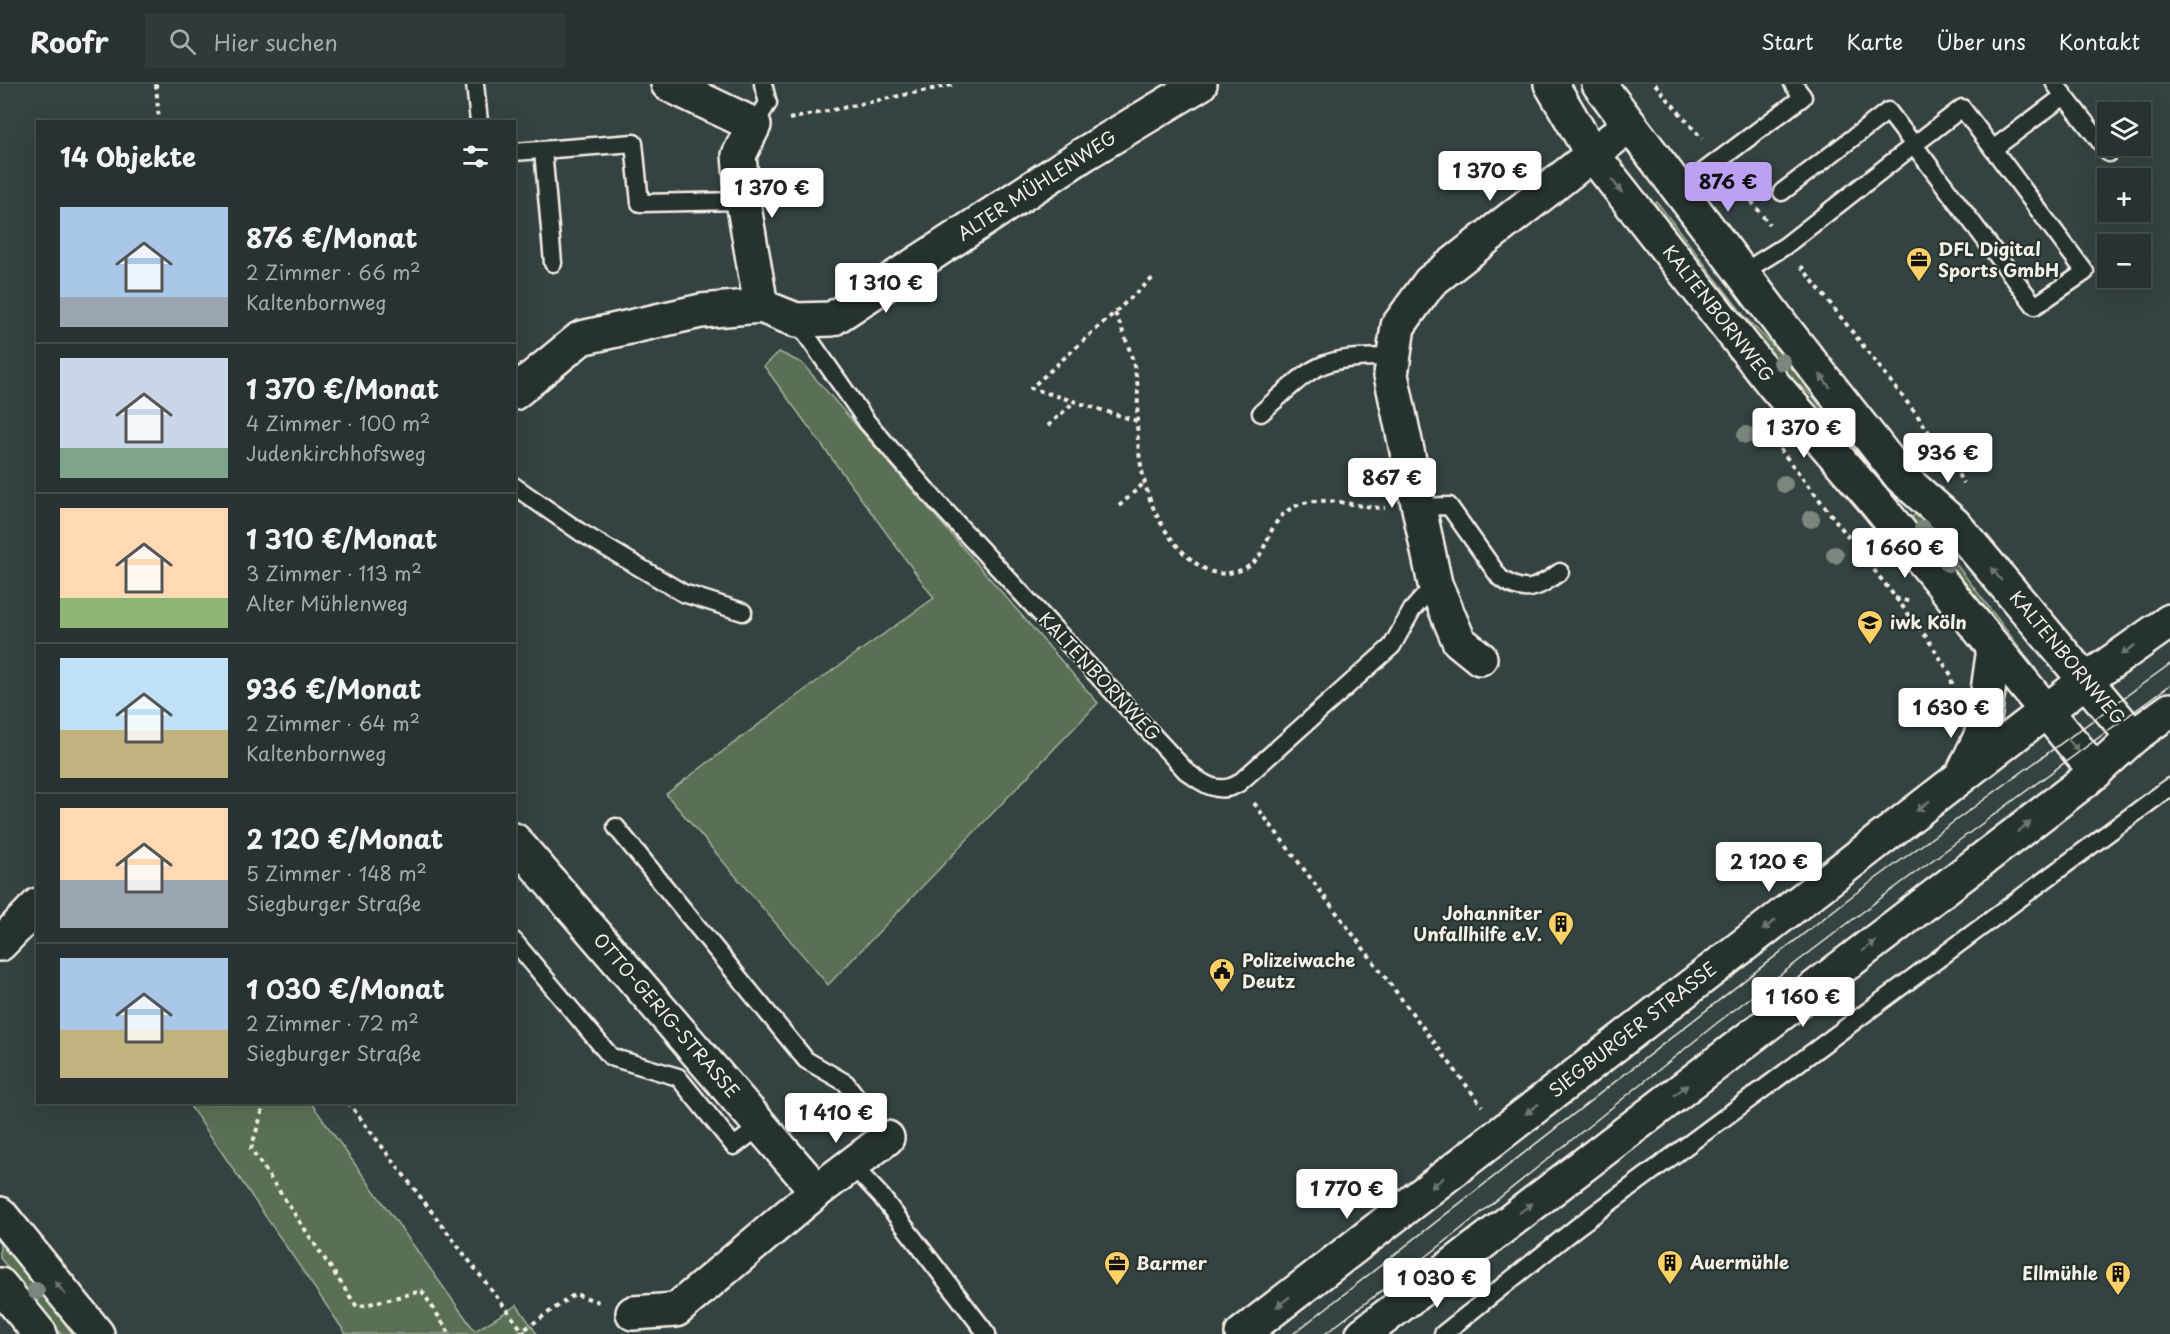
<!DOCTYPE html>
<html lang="de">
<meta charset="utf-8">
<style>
:root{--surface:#283232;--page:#303a3a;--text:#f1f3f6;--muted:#a5aaac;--line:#444d4d;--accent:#bca0f2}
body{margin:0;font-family:"Playpen Sans",sans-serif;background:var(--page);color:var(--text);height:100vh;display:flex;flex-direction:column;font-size:22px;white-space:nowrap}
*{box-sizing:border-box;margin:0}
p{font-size:20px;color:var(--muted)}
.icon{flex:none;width:33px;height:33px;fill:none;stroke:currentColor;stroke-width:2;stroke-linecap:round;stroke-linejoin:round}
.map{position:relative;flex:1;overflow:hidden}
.drawer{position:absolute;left:36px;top:36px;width:480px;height:984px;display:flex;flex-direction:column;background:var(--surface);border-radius:0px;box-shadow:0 6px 24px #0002,0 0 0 2px var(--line)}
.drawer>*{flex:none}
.tools{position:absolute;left:2097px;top:18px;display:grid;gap:12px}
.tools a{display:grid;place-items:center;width:54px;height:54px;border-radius:0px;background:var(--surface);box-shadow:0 6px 24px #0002,0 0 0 2px var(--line);font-size:30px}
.price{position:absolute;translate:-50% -51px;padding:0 14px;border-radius:6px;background:#fff;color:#222;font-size:20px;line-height:39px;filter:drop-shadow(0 2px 3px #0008)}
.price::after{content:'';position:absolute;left:50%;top:36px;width:18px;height:14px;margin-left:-9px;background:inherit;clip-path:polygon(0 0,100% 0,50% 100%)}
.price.current{background:var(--accent);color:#111}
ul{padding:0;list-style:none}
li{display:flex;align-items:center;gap:18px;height:150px;padding:0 24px}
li+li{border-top:2px solid var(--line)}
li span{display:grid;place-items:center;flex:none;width:168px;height:120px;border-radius:0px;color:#555}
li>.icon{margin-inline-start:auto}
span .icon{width:72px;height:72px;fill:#fffc;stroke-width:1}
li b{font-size:26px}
h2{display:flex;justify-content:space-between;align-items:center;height:72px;padding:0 24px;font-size:26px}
header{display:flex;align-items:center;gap:36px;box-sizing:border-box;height:84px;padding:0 30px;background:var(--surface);border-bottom:2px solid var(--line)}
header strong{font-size:28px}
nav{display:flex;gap:33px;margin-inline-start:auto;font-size:21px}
.search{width:420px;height:54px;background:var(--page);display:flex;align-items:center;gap:15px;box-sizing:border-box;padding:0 21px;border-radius:0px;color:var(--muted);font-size:22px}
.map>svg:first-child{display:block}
</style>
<header>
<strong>Roofr</strong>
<div class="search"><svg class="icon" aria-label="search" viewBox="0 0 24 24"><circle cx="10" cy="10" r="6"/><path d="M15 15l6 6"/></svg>Hier suchen</div>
<nav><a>Start</a><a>Karte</a><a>Über uns</a><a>Kontakt</a></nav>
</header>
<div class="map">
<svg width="2170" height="1250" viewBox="0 0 2170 1250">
<rect width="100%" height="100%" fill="#354242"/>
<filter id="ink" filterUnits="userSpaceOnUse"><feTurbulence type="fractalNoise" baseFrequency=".0167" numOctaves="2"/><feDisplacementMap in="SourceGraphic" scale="12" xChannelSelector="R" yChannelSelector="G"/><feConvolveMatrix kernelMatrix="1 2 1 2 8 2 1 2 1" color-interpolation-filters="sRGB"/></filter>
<g filter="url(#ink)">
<g fill="#5a7054" stroke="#a7b09e" stroke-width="1.5">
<path d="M1657 118 1746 234 1777 266 1818 302 1878 379 1869 385 1813 313 1779 284 1648 124Z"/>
<path d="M779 268 802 279 1098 619 828 901 666 710 802 608 934 514 764 282Z"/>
<path d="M1917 429 2036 585 2028 591 1911 438V434Z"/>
<path d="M188 1019H311L475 1247 517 1221 537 1250H346Z"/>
<path d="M0 1150 81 1250H61L52 1239 0 1174Z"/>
</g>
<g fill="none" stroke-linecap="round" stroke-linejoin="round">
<defs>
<g id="lane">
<path d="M475 0 479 38"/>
<path d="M2055 0 2109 69"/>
<path d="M754 41 768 19 763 0"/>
<path d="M543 66 553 179"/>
<path d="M514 68 634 59 640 119 743 117"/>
<path d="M1679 106 1803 13 1793 0"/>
<path d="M1782 108 1888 27 1914 61 1962 24 1993 65"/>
<path d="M1742 189 1785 162 1914 61 2035 222 2085 188 1993 65 2064 12"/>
<path d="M796 236 867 338 937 418 1186 687C1202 699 1219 712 1239 699L1392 562 1412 526 1435 500"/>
<path d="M1261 329C1316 280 1317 273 1393 273"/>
<path d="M514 402 580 448 683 509 743 528"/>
<path d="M1418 423 1449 422 1500 494C1526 512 1537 504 1560 488"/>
<path d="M616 743 806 976 846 999 887 1054"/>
<path d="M514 857 611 973 678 993 734 1062 761 1042"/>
<path d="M852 1081 881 1112 987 1250"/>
<path d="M1443 1250 1577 1143 2170 703"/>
</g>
<g id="street">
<path d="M668 0 754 41 739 71 743 117 761 222"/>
<path d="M1551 0 1592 70 1774 301 1872 414 2096 688"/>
<path d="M1599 0 1786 247 1901 393 1954 440 2133 653"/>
<path d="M514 309 581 254 701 227 761 222 796 236 832 235 1084 70 1200 0"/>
<path d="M1480 574 1459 557 1435 500 1391 291 1398 242 1430 198 1630 41"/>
<path d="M514 756 817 1107 676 1226 633 1229"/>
<path d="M0 860 38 821"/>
<path d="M817 1107 887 1054"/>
</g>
<g id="secondary">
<path d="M1964 687 1982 650 1994 564"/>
<path d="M0 1130 97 1250"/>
<path d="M0 1201 40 1250"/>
<path d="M1242 1250 2086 596 2170 537"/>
<path d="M1363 1250 2086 696 2133 653 2170 626"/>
</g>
</defs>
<use href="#lane" stroke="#f4f1e8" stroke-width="21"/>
<use href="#street" stroke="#f4f1e8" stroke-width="38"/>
<use href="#secondary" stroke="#f4f1e8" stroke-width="38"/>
<g stroke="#f4f1e8" stroke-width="4" stroke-dasharray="4.5 4.5" stroke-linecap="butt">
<path d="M156 0 159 38"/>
<path d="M1655 0 1702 55"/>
<path d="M789 35 956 0"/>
<path d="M1735 96 1769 140"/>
<path d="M1801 182 1917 331 1964 399"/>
<path d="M1115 229C1125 252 1133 272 1137 297 1139 310 1137 325 1137 338 1138 387 1149 436 1186 471 1200 484 1214 493 1234 488 1277 479 1257 433 1304 419 1330 412 1359 424 1385 424"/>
<path d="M1137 337 1031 304 1154 193"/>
<path d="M1048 342 1074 318"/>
<path d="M1780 365 1927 554 1951 591 1952 600"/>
<path d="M1119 422 1143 400"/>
<path d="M1895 514 1911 518"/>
<path d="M1254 719 1482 1022"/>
<path d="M265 1018 251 1065 357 1223 422 1207 450 1250"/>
<path d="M348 1018 525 1250"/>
<path d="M518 1250 575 1210 602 1219"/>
</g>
<use href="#lane" stroke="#26332d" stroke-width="16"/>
<use href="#street" stroke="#26332d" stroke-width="33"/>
<use href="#secondary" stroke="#26332d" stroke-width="33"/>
<g stroke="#f4f1e8" stroke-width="1.5">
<path d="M1293 1250 1852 812 2170 580"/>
<path d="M1325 1250 1436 1165 1717 939 1881 814 2170 601"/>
</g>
</g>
<g fill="#7c867d">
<circle cx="1782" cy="278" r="9"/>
<circle cx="1746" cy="351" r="9"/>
<circle cx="1784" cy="400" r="9"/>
<circle cx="1811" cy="435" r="9"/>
<circle cx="1923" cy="445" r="9"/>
<circle cx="1835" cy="471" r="9"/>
<circle cx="1948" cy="479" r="9"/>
<circle cx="36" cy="1207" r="9"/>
</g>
<defs><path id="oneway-solid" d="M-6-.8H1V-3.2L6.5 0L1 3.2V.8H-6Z" transform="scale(1.5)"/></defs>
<g fill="#6e766e">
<use href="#oneway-solid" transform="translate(1617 102) rotate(52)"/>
<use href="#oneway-solid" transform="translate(1825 297) rotate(-128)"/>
<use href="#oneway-solid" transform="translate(1996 490) rotate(-130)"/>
<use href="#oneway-solid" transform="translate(2128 566) rotate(145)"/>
<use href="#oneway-solid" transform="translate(2073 661) rotate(49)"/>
<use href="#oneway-solid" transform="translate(1923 722) rotate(142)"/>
<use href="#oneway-solid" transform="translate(2024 743) rotate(-37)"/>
<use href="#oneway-solid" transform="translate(1769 841) rotate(142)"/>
<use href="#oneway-solid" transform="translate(1869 862) rotate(-37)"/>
<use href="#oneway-solid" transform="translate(1681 1006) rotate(-37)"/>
<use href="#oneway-solid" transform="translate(1532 1025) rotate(142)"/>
<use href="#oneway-solid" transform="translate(1437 1099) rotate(142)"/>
<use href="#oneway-solid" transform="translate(1526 1124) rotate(-37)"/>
<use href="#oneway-solid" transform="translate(60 1204) rotate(-129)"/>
<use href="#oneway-solid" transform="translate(1283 1218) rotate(142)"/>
</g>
</g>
<defs>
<symbol id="office-pin" viewBox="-11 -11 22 30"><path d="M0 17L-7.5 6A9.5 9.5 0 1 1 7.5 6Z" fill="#ffd166" stroke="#26332d"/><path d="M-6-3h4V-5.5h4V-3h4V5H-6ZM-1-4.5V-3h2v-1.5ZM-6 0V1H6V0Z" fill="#111"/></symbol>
<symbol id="school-pin" viewBox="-11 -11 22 30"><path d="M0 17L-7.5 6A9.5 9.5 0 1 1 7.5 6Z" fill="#ffd166" stroke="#26332d"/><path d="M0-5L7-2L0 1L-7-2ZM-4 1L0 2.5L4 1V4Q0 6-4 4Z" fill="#111"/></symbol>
<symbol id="building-pin" viewBox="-11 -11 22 30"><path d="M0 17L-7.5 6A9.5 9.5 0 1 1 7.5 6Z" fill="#ffd166" stroke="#26332d"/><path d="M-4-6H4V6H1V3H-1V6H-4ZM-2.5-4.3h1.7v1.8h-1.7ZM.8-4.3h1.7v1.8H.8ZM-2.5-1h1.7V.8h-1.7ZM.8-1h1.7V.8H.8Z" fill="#111"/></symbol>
<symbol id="civic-pin" viewBox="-11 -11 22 30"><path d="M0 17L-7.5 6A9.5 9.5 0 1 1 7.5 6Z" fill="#ffd166" stroke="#26332d"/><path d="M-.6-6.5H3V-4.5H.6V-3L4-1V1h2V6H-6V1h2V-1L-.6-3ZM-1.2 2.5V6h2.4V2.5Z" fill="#111"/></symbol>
</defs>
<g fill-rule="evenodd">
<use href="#office-pin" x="1904" y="161" width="30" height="40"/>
<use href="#school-pin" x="1855" y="524" width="30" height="40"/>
<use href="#building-pin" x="1546" y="825" width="30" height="40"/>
<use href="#civic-pin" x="1207" y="872" width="30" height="40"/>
<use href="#building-pin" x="1655" y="1164" width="30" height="40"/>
<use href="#office-pin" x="1102" y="1165" width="30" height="40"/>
<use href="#building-pin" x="2103" y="1175" width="30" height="40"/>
</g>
<g text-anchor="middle" stroke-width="4.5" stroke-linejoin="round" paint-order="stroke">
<g font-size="18" fill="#f4f1e8" stroke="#26332d">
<text transform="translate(1037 102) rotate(-33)" y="6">ALTER MÜHLENWEG</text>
<text transform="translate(1718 230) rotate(52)" y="6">KALTENBORNWEG</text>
<text transform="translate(2067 574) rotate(50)" y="6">KALTENBORNWEG</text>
<text transform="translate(1099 593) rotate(47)" y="6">KALTENBORNWEG</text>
<text transform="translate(666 932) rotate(49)" y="6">OTTO-GERIG-STRASSE</text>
<text transform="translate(1633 946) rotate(-38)" y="6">SIEGBURGER STRASSE</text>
</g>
<g font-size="18" font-weight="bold" fill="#f4f1e8" stroke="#26332d" text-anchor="start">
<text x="1938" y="172">DFL Digital<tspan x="1938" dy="21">Sports GmbH</tspan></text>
<text x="1890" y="545">iwk Köln</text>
<text x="1542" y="836" text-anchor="end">Johanniter<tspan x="1542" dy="21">Unfallhilfe e.V.</tspan></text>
<text x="1242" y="883">Polizeiwache<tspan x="1242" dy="21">Deutz</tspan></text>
<text x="1690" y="1185">Auermühle</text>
<text x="1136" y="1186">Barmer</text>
<text x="2098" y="1196" text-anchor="end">Ellmühle</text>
</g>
</g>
</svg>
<div class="tools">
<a><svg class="icon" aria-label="layers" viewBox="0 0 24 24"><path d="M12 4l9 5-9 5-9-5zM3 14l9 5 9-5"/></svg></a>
<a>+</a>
<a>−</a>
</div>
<b class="price" style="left:1490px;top:118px">1 370 €</b>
<b class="price current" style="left:1728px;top:129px">876 €</b>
<b class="price" style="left:772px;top:135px">1 370 €</b>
<b class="price" style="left:886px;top:230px">1 310 €</b>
<b class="price" style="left:1804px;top:375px">1 370 €</b>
<b class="price" style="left:1948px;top:400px">936 €</b>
<b class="price" style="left:1392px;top:425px">867 €</b>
<b class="price" style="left:1905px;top:495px">1 660 €</b>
<b class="price" style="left:1951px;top:655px">1 630 €</b>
<b class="price" style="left:1769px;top:809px">2 120 €</b>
<b class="price" style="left:1803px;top:944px">1 160 €</b>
<b class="price" style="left:836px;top:1060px">1 410 €</b>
<b class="price" style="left:1347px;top:1136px">1 770 €</b>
<b class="price" style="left:1437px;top:1225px">1 030 €</b>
<section class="drawer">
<h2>14 Objekte<svg class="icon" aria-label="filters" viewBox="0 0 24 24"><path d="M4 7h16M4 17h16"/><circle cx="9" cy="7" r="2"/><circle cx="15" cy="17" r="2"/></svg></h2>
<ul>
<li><span style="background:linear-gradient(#a9c7e8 75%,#9aa5b1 0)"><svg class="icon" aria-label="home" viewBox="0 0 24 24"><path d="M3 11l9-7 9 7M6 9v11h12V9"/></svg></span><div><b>876 €/Monat</b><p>2 Zimmer · 66 m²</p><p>Kaltenbornweg</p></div></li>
<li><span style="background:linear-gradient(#c9d6e8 75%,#7fa58c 0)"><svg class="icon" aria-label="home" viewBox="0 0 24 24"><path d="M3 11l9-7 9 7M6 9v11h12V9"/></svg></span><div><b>1 370 €/Monat</b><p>4 Zimmer · 100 m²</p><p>Judenkirchhofsweg</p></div></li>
<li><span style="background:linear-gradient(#ffd9b3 75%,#8fb573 0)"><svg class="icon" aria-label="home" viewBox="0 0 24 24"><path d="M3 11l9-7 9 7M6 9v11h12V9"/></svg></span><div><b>1 310 €/Monat</b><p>3 Zimmer · 113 m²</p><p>Alter Mühlenweg</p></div></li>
<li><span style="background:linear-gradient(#bfe0f5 60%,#c2b280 0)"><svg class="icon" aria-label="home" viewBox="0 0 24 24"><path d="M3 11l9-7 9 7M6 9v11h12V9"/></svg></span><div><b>936 €/Monat</b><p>2 Zimmer · 64 m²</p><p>Kaltenbornweg</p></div></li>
<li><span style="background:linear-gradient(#ffd9b3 60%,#9aa5b1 0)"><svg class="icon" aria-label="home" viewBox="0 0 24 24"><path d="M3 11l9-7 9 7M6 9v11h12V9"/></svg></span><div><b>2 120 €/Monat</b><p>5 Zimmer · 148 m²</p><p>Siegburger Straße</p></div></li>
<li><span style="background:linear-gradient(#a9c7e8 60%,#c2b280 0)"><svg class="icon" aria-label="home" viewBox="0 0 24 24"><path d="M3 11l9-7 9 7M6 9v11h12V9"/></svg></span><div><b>1 030 €/Monat</b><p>2 Zimmer · 72 m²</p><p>Siegburger Straße</p></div></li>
</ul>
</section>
</div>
